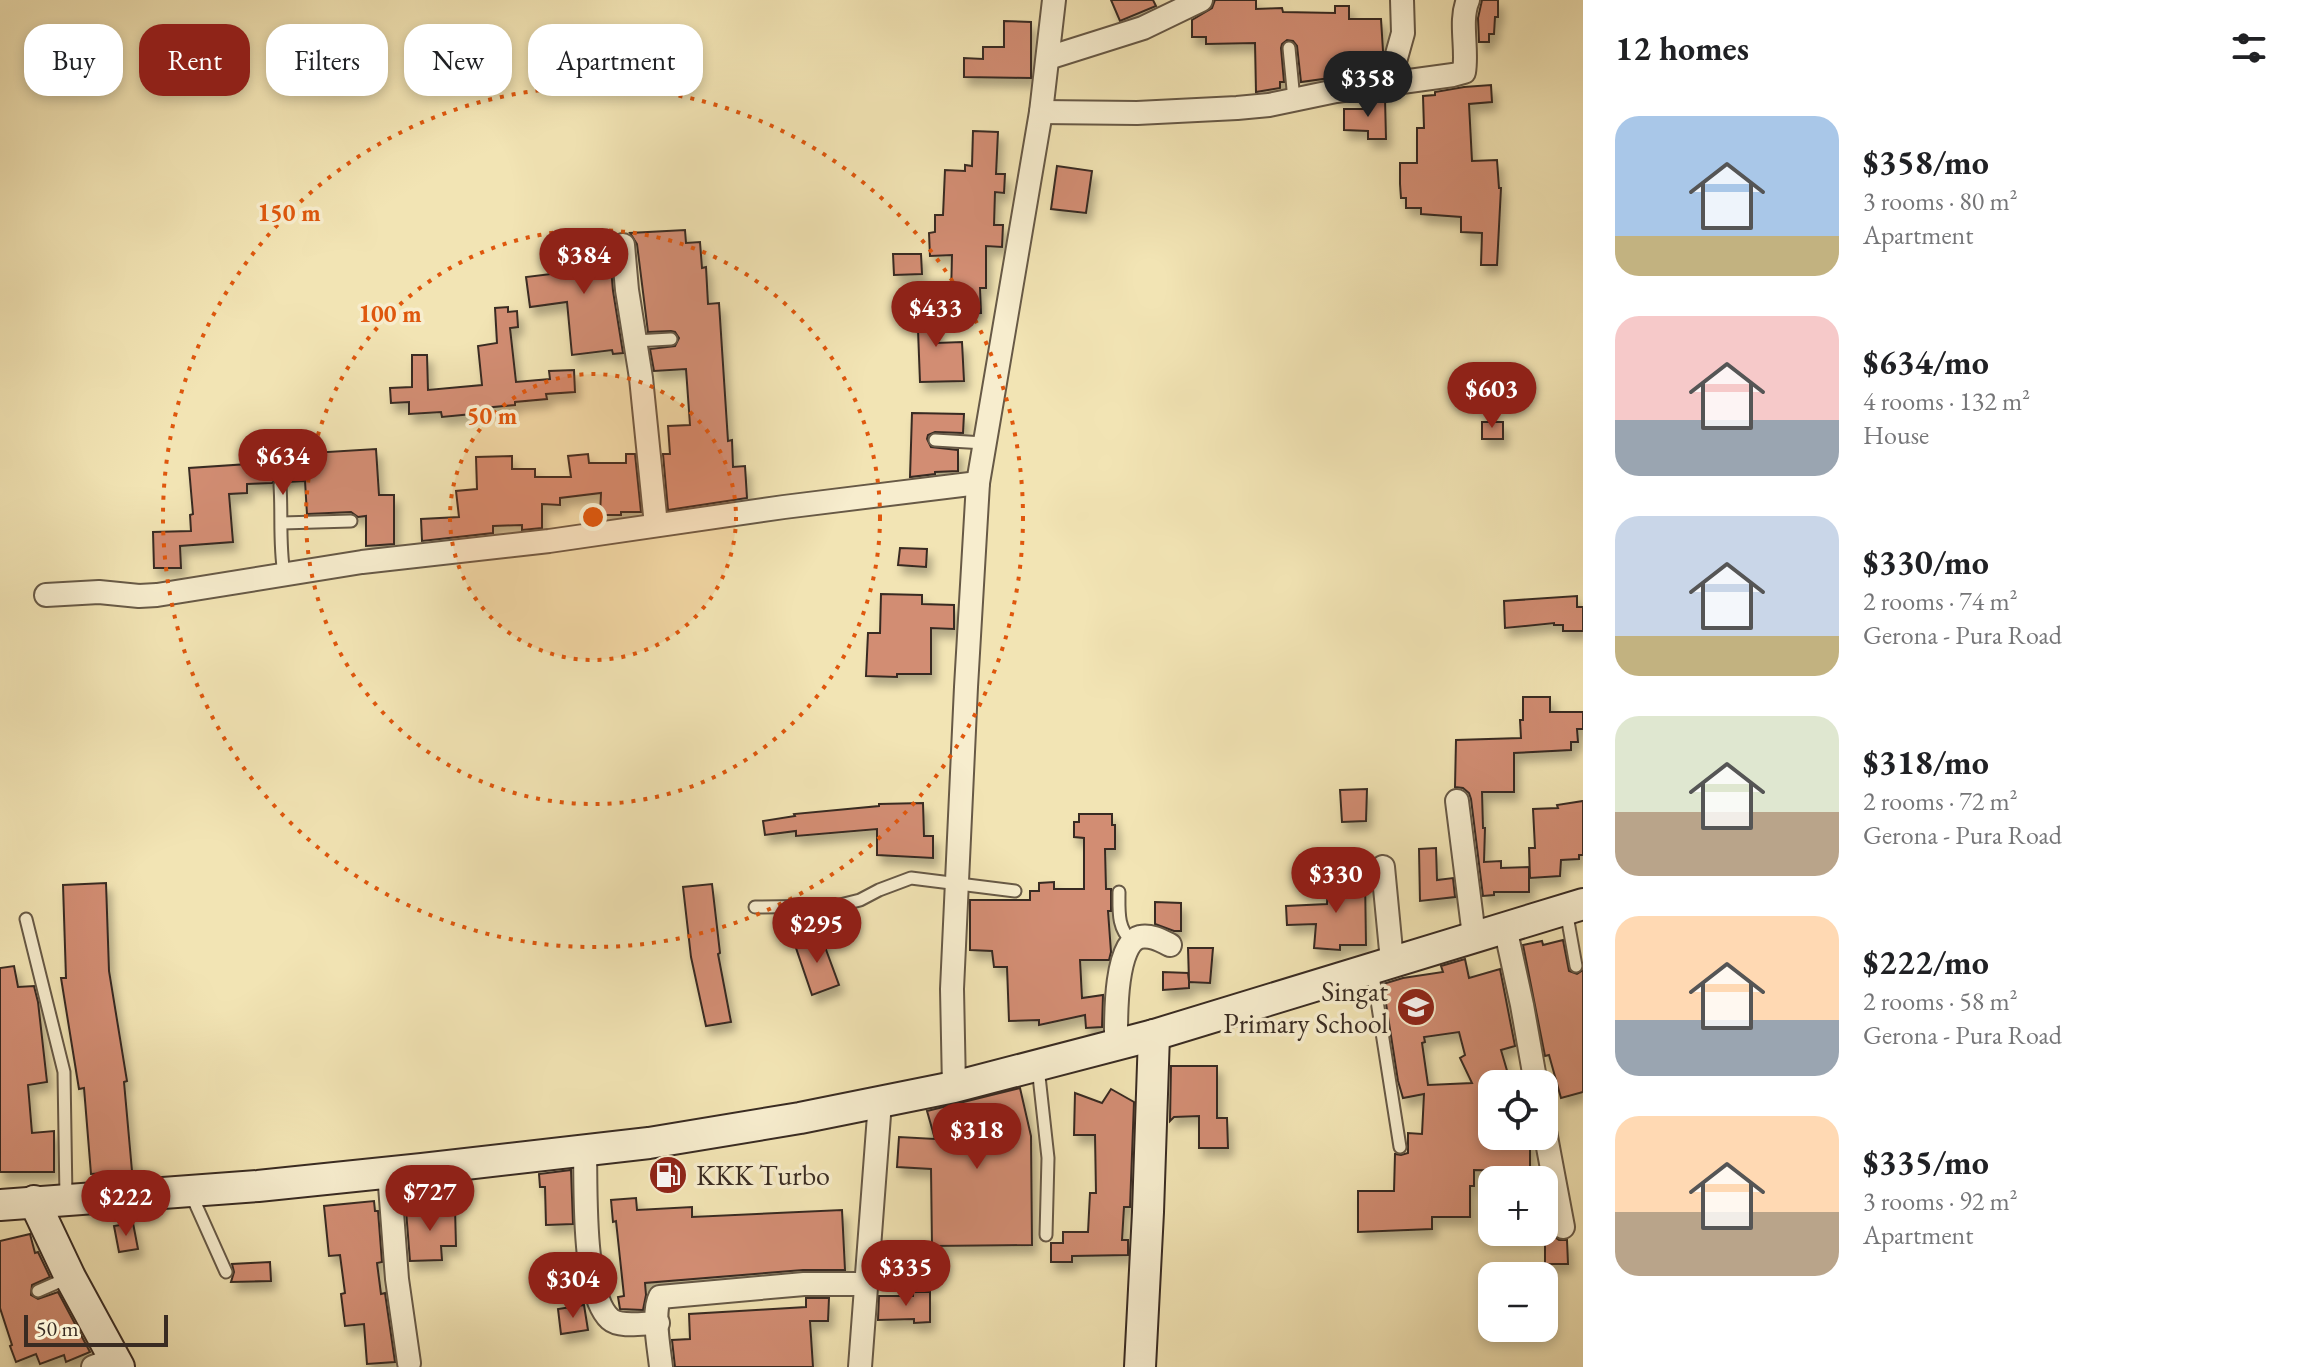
<!DOCTYPE html>
<meta charset="utf-8">
<style>
:root{--surface:#fff;--page:#f2f2f2;--text:#202124;--muted:#757577;--accent:#8f2418}
body{margin:0;font-family:"EB Garamond",serif;background:var(--page);color:var(--text);height:100vh;display:flex;flex-direction:column;font-size:30px;white-space:nowrap}
*{box-sizing:border-box;margin:0}
p{font-size:26px;color:var(--muted)}
.icon{flex:none;width:44px;height:44px;fill:none;stroke:currentColor;stroke-width:2;stroke-linecap:round;stroke-linejoin:round}
.map{position:relative;flex:1;overflow:hidden}
.drawer{display:flex;flex-direction:column;background:var(--surface);width:720px}
.drawer>*{flex:none}
.guide{position:absolute;left:24px;top:24px;width:760px;height:72px;display:flex;gap:16px}
.buttons{position:absolute;left:1478px;top:1070px;display:grid;gap:16px}
.buttons a{display:grid;place-items:center;width:80px;height:80px;border-radius:16px;background:var(--surface);box-shadow:0 4px 12px #0003;font-size:40px}
.scale{position:absolute;left:24px;bottom:20px;width:144px;box-sizing:border-box;padding-left:8px;border:4px solid #392b22;border-top:0;font-size:22px;line-height:28px;white-space:nowrap;color:#392b22;-webkit-text-stroke:6px #f7edce;paint-order:stroke}
.price{position:absolute;translate:-50% -68px;padding:0 18px;border-radius:28px;background:var(--accent);color:#fff;font-size:26px;line-height:52px;filter:drop-shadow(0 2px 4px #0008)}
.price::after{content:'';position:absolute;left:50%;top:48px;width:24px;height:18px;margin-left:-12px;background:inherit;clip-path:polygon(0 0,100% 0,50% 100%)}
.price.active{background:#222;color:#fff}
ul{padding:0;list-style:none}
li{display:flex;align-items:center;gap:24px;height:200px;padding:0 32px}
li span{display:grid;place-items:center;flex:none;width:224px;height:160px;border-radius:24px;color:#555}
li>.icon{margin-inline-start:auto}
span .icon{width:96px;height:96px;fill:#fffc;stroke-width:1}
li b{font-size:34px}
h2{display:flex;justify-content:space-between;align-items:center;height:96px;padding:0 32px;font-size:34px}
.pill{padding:0 28px;border-radius:24px;background:var(--surface);box-shadow:0 4px 12px #0003;font-size:28px;line-height:72px}
.pill.active{background:var(--accent);color:#fff}
main{display:flex;flex:1;min-height:0}
.map>svg:first-child{display:block}
</style>
<main>
<div class="map">
<svg width="1583" height="1367" viewBox="0 0 1583 1367">
<defs>
<filter id="shadow"><feDropShadow dx="4.5" dy="8" stdDeviation="4" flood-color="#0004"/></filter>
</defs>
<rect width="100%" height="100%" fill="#f2e4b4"/>
<filter id="stains"><feTurbulence type="fractalNoise" baseFrequency=".0025" numOctaves="4"/><feColorMatrix values="0 0 0 0 .2 0 0 0 0 .09 0 0 0 0 .02 0 0 0 .5 -.17"/></filter>
<radialGradient id="worn" r=".72"><stop offset=".6" stop-color="#630" stop-opacity="0"/><stop offset="1" stop-color="#630" stop-opacity=".3"/></radialGradient>
<g fill="#d28d73" stroke="#392b22" stroke-width="2" fill-rule="evenodd" filter="url(#shadow)">
<path d="M1111 0H1153L1156 6 1120 21Z"/>
<path d="M1215 0H1256V9L1282 8 1283 12 1335 13V6H1349V19H1381L1383 51 1380 62 1366 61V73L1301 82 1297 46 1293 41 1287 40 1282 44 1281 48 1284 82H1280V88L1256 92 1255 43 1206 44V37H1192V20L1212 8Z"/>
<path d="M1482 0H1498V17H1495L1494 34H1489V42H1479L1478 18Z"/>
<path d="M1004 21 1031 22V78L964 77V58L983 59V47H1004Z"/>
<path d="M1491 85 1492 102 1469 104 1472 161 1497 160 1499 188H1501L1497 265H1481L1482 233 1461 232V217L1421 214V208H1406V198H1401L1400 184V163H1417V128H1424L1423 96 1435 95V92L1464 87Z"/>
<path d="M1385 98 1386 139H1368V131L1344 130V109H1366L1367 101Z"/>
<path d="M973 131 998 132 996 174H1005L1004 193 995 192 994 225H1003L1002 247 986 246V288H980L981 313 945 314V295H951L952 255 930 256 929 233 935 232V215H943L945 170 965 171V165L972 166Z"/>
<path d="M1057 166 1092 171 1086 213 1051 209Z"/>
<path d="M685 230 686 243 700 242 702 268 706 267 708 304 719 303 728 441 732 440 733 467 745 466 747 498 668 510 663 454H670L668 426 690 425 686 369 654 371 650 349 675 346 679 338 675 332 671 331 648 332 637 244 630 233Z"/>
<path d="M609 231V234H614L610 240 609 246 613 291 623 353 613 354 612 350 572 355 567 302 530 307 526 277 567 272 565 245 591 243 590 233Z"/>
<path d="M893 254H921L922 274 894 275Z"/>
<path d="M914 303H936V343L962 342 964 381 920 382 918 330H914Z"/>
<path d="M508 307V312L517 311 518 327 510 328 516 382 550 379 549 371 574 370 575 392 546 394 547 399 515 402V405L472 409V414L442 417 441 412 409 414V402L391 403 390 388 412 387V355H427L428 390 482 385 478 346 497 343 495 308Z"/>
<path d="M912 413 964 414 963 433 935 432 928 435 927 439 931 447 958 450V471L935 472V474L910 477Z"/>
<rect x="1482" y="422" width="21" height="17"/>
<path d="M376 449 379 495H394V544L366 546V516L358 517 351 512 307 514 305 481 288 482 285 478 279 477 272 483 247 484V493L229 494 233 542 180 546 181 568H154L153 532 191 531 190 515 193 514 189 468 248 464 247 457Z"/>
<path d="M588 454 589 463H626V454H635L641 512H621V515H600L601 493 560 498V505L542 504V528L522 530V525L493 526V533L422 541 421 519 459 517 456 491 477 489 476 457 512 456V469H535V477H571L568 456Z"/>
<path d="M900 548 927 549 926 567 898 565Z"/>
<path d="M881 594 922 595V604L954 605V629L931 628V674H897V677L866 676 868 633H880Z"/>
<path d="M1577 596V607H1583V631H1563V625H1554V623L1505 628 1504 601Z"/>
<path d="M1523 697H1550V712H1583V729H1577L1578 742H1571V750L1514 753V792H1482L1483 828H1485L1484 862 1501 861V868L1529 867V892H1494V895L1483 896 1471 799 1469 793 1463 788 1455 787 1456 740 1521 738 1520 720H1523Z"/>
<path d="M1367 789 1366 821 1342 822 1340 790Z"/>
<path d="M1583 801V855H1579V859L1561 860 1560 876 1530 878 1529 848H1535L1533 809 1558 808 1557 805Z"/>
<path d="M923 803 924 836H933V858L877 855V829L796 836V831L765 835 763 821 795 816 794 814 879 806V804Z"/>
<path d="M1079 814H1112V825H1115V849H1105L1106 889H1111V911H1108L1111 952 1109 960H1080L1082 998 1103 995 1102 1027 1086 1028 1085 1015 1039 1025V1020L1009 1021 1007 967H994L992 951 970 950V900H1030V891H1039V883L1054 882V889H1084V838L1074 837V822H1079Z"/>
<path d="M1436 848 1437 880 1453 878 1455 897 1420 901 1419 849Z"/>
<path d="M1337 876 1365 877 1366 945H1340V950L1314 948 1316 924 1287 925 1286 906 1327 904 1328 886 1337 887Z"/>
<path d="M106 883 109 971 127 1081 124 1082 132 1171 91 1174 84 1088 79 1089 61 978H66L63 885Z"/>
<path d="M712 884 720 953 718 954 731 1022 706 1026 691 957 683 887Z"/>
<path d="M1155 902 1181 903V931H1174L1155 924Z"/>
<path d="M821 936 839 985 812 995 795 945Z"/>
<path d="M1563 940 1569 971 1577 974 1583 970V1092L1561 1098 1549 1055 1545 1056 1523 945 1542 941 1543 945Z"/>
<path d="M1188 948H1213L1210 983 1189 982V988L1163 990V972L1188 973 1189 981Z"/>
<path d="M1465 959 1469 978 1500 969 1515 1046 1501 1050 1508 1074H1505V1084H1492V1136H1530V1171L1474 1170V1186H1470V1217H1432V1229L1358 1232V1191H1394L1395 1154 1401 1155 1408 1153V1133L1422 1134 1424 1094 1403 1098 1398 1081 1383 984 1403 978 1443 972 1441 966ZM1459 1032 1465 1055 1460 1058 1472 1083 1428 1085 1422 1043 1425 1042 1424 1037Z"/>
<path d="M14 966 18 987 34 986 38 1002 47 1082 28 1085 32 1133 54 1131V1172H0V968Z"/>
<path d="M1171 1066H1217V1118H1227L1228 1148H1199V1116L1174 1117 1170 1121Z"/>
<path d="M1020 1088 1031 1136 1032 1245 932 1246 931 1169 897 1167 899 1137 935 1139 927 1111Z"/>
<path d="M1111 1089 1134 1102 1130 1207H1124L1122 1240H1128V1255L1072 1256V1262H1051V1243H1063V1232H1088L1090 1193H1096L1095 1135H1074L1075 1093 1102 1103Z"/>
<path d="M571 1170 573 1224 546 1225 545 1187H540L539 1174Z"/>
<path d="M636 1198 637 1210 692 1207V1217L842 1210 845 1270H803L645 1283 646 1295 643 1310 620 1309 618 1297 624 1296 616 1221 613 1222 611 1200Z"/>
<path d="M374 1201 375 1211H378L382 1262 377 1263 381 1294 385 1293 395 1362 367 1364 364 1324 345 1326 341 1294 345 1293 340 1255 329 1256 324 1206Z"/>
<path d="M455 1208 456 1246H441L442 1260 410 1261 406 1210Z"/>
<path d="M133 1223 138 1249 119 1252 114 1226Z"/>
<path d="M30 1234 35 1253 38 1252 50 1277 32 1285 31 1295 38 1299 58 1292 90 1352 66 1362 64 1355 40 1364 36 1354 16 1362 10 1346 12 1345 0 1308V1241Z"/>
<path d="M1552 1235 1559 1240H1567L1568 1264H1545V1236Z"/>
<path d="M270 1262 271 1281 231 1282 234 1272 232 1264Z"/>
<path d="M913 1292H930V1322L914 1323V1319L878 1320 879 1296H913Z"/>
<path d="M806 1298H829L828 1321H810L813 1367H675L672 1340 690 1339 689 1314 806 1307Z"/>
<path d="M584 1305 588 1330 561 1334 558 1309Z"/>
</g>
<g fill="none" stroke-linecap="round" stroke-linejoin="round">
<defs>
<g id="lane">
<path d="M1289 48 1294 100"/>
<path d="M635 341 671 339"/>
<path d="M935 440 984 443"/>
<path d="M280 485C282 515 279 544 284 574"/>
<path d="M282 523 351 521"/>
<path d="M1119 892C1119 910 1117 929 1132 941"/>
<path d="M755 907 836 906 860 900 879 890 911 878 1015 891"/>
<path d="M1566 910 1576 966"/>
<path d="M26 919 64 1072 66 1198"/>
<path d="M1372 969 1400 1147"/>
<path d="M1038 1067 1048 1158 1046 1235"/>
<path d="M191 1194 226 1272"/>
<path d="M38 1291 70 1277"/>
</g>
<g id="street">
<path d="M1048 58 1143 28 1201 0"/>
<path d="M1389 83 1403 33 1402 0"/>
<path d="M1041 112 1137 113 1237 108 1269 105 1336 91 1453 75 1464 72C1468 49 1459 21 1468 0"/>
<path d="M623 245 627 290 641 378 656 525"/>
<path d="M46 595 99 592 139 596 157 595 362 562 549 541 784 507 978 483"/>
<path d="M1457 801 1474 936"/>
<path d="M1383 867 1392 961"/>
<path d="M1505 927 1522 1005 1536 1084"/>
<path d="M1116 1044C1116 1023 1114 943 1140 937 1151 935 1160 940 1170 945"/>
<path d="M954 1087 952 989 966 687 978 483 1041 112 1054 0"/>
<path d="M1544 1126 1563 1227"/>
<path d="M585 1150C586 1187 582 1294 610 1319 620 1328 644 1323 658 1323"/>
<path d="M389 1172 397 1279 409 1363"/>
<path d="M93 1367 114 1359"/>
<path d="M661 1367C659 1348 652 1313 660 1297L804 1284H866"/>
<path d="M860 1367 880 1102"/>
</g>
<g id="secondary">
<path d="M34 1201 70 1277 119 1367"/>
<path d="M0 1205 258 1186 422 1169 649 1143 800 1118 954 1087 1154 1035 1583 904"/>
<path d="M1140 1367 1148 1212 1154 1035"/>
</g>
</defs>
<use href="#lane" stroke="#675946" stroke-width="15"/>
<use href="#street" stroke="#675946" stroke-width="26"/>
<use href="#secondary" stroke="#392b22" stroke-width="34"/>
<use href="#lane" stroke="#f7edce" stroke-width="11"/>
<use href="#street" stroke="#f7edce" stroke-width="22"/>
<use href="#secondary" stroke="#f7edce" stroke-width="30"/>
</g>
<circle cx="593" cy="517" r="143" fill="#df570d" fill-opacity=".12"/>
<g fill="none" stroke="#df570d" stroke-width="4" stroke-dasharray="4 8">
<circle cx="593" cy="517" r="143"/>
<circle cx="593" cy="517" r="287"/>
<circle cx="593" cy="517" r="430"/>
</g>
<defs>
<symbol id="school-disc" viewBox="-11 -11 22 22"><circle r="9.5" fill="#8f2418" stroke="#f7edce"/><path d="M0-5L7-2L0 1L-7-2ZM-4 1L0 2.5L4 1V4Q0 6-4 4Z" fill="#fff"/></symbol>
<symbol id="fuel-disc" viewBox="-11 -11 22 22"><circle r="9.5" fill="#8f2418" stroke="#f7edce"/><path d="M-5.5-6h7V0h2V4h1.3V-2.5L3-4.5l.8-.8L6-3V5H2.5V1h-1V6h-7ZM-4.2-4.7v3.2H.2V-4.7Z" fill="#fff"/></symbol>
</defs>
<g fill-rule="evenodd">
<use href="#school-disc" x="1394" y="985" width="44" height="44"/>
<use href="#fuel-disc" x="646" y="1153" width="44" height="44"/>
</g>
<g text-anchor="middle" stroke-width="7" stroke-linejoin="round" paint-order="stroke">
<g font-size="28" fill="#392b22" stroke="#f7edce" text-anchor="end">
<text x="1388" y="1001">Singat<tspan x="1388" dy="32">Primary School</tspan></text>
<text x="696" y="1185" text-anchor="start">KKK Turbo</text>
</g>
</g>
<circle cx="593" cy="517" r="12" fill="#df570d" stroke="#f7edce" stroke-width="4"/>
<g font-size="24" text-anchor="middle" font-weight="bold" fill="#df570d" stroke="#f7edce" stroke-width="7" stroke-linejoin="round" paint-order="stroke">
<text x="289" y="221">150 m</text>
<text x="390" y="322">100 m</text>
<text x="492" y="424">50 m</text>
</g>
<rect width="100%" height="100%" filter="url(#stains)"/>
<rect width="100%" height="100%" fill="url(#worn)"/>
</svg>
<div class="buttons">
<a><svg class="icon" aria-label="locate" viewBox="0 0 24 24"><circle cx="12" cy="12" r="6"/><path d="M12 2v4M12 18v4M2 12h4M18 12h4"/></svg></a>
<a>+</a>
<a>−</a>
</div>
<div class="scale">50 m</div>
<b class="price active" style="left:1368px;top:119px">$358</b>
<b class="price" style="left:584px;top:296px">$384</b>
<b class="price" style="left:936px;top:349px">$433</b>
<b class="price" style="left:1492px;top:430px">$603</b>
<b class="price" style="left:283px;top:497px">$634</b>
<b class="price" style="left:1336px;top:915px">$330</b>
<b class="price" style="left:817px;top:965px">$295</b>
<b class="price" style="left:977px;top:1171px">$318</b>
<b class="price" style="left:430px;top:1233px">$727</b>
<b class="price" style="left:126px;top:1238px">$222</b>
<b class="price" style="left:906px;top:1308px">$335</b>
<b class="price" style="left:573px;top:1320px">$304</b>
<div class="guide">
<a class="pill">Buy</a>
<a class="pill active">Rent</a>
<a class="pill">Filters</a>
<a class="pill">New</a>
<a class="pill">Apartment</a>
</div>
</div>
<section class="drawer">
<h2>12 homes<svg class="icon" aria-label="filters" viewBox="0 0 24 24"><path d="M4 7h16M4 17h16"/><circle cx="9" cy="7" r="2"/><circle cx="15" cy="17" r="2"/></svg></h2>
<ul>
<li><span style="background:linear-gradient(#a9c7e8 75%,#c2b280 0)"><svg class="icon" aria-label="home" viewBox="0 0 24 24"><path d="M3 11l9-7 9 7M6 9v11h12V9"/></svg></span><div><b>$358/mo</b><p>3 rooms · 80 m²</p><p>Apartment</p></div></li>
<li><span style="background:linear-gradient(#f6c9c9 65%,#9aa5b1 0)"><svg class="icon" aria-label="home" viewBox="0 0 24 24"><path d="M3 11l9-7 9 7M6 9v11h12V9"/></svg></span><div><b>$634/mo</b><p>4 rooms · 132 m²</p><p>House</p></div></li>
<li><span style="background:linear-gradient(#c9d6e8 75%,#c2b280 0)"><svg class="icon" aria-label="home" viewBox="0 0 24 24"><path d="M3 11l9-7 9 7M6 9v11h12V9"/></svg></span><div><b>$330/mo</b><p>2 rooms · 74 m²</p><p>Gerona - Pura Road</p></div></li>
<li><span style="background:linear-gradient(#dfe7d0 60%,#b9a48a 0)"><svg class="icon" aria-label="home" viewBox="0 0 24 24"><path d="M3 11l9-7 9 7M6 9v11h12V9"/></svg></span><div><b>$318/mo</b><p>2 rooms · 72 m²</p><p>Gerona - Pura Road</p></div></li>
<li><span style="background:linear-gradient(#ffd9b3 65%,#9aa5b1 0)"><svg class="icon" aria-label="home" viewBox="0 0 24 24"><path d="M3 11l9-7 9 7M6 9v11h12V9"/></svg></span><div><b>$222/mo</b><p>2 rooms · 58 m²</p><p>Gerona - Pura Road</p></div></li>
<li><span style="background:linear-gradient(#ffd9b3 60%,#b9a48a 0)"><svg class="icon" aria-label="home" viewBox="0 0 24 24"><path d="M3 11l9-7 9 7M6 9v11h12V9"/></svg></span><div><b>$335/mo</b><p>3 rooms · 92 m²</p><p>Apartment</p></div></li>
</ul>
</section>
</main>
